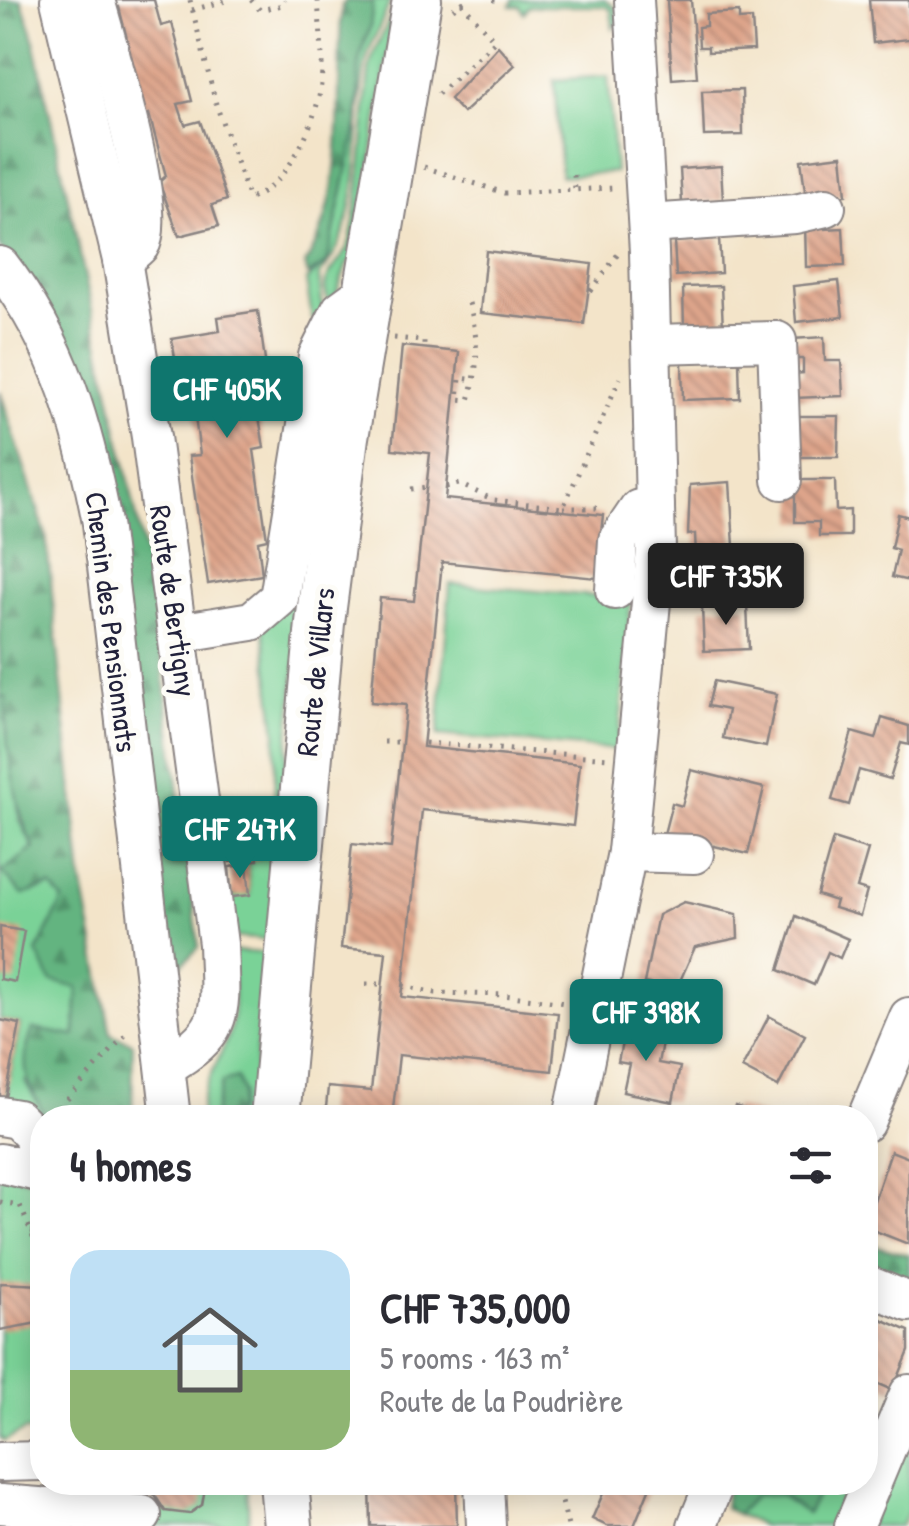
<!DOCTYPE html>
<meta charset="utf-8">
<style>
:root{--surface:#fff;--page:#f2f2f3;--text:#2b2b33;--muted:#7c7c81;--accent:#0f766e}
body{margin:0;font-family:"Patrick Hand",sans-serif;background:var(--page);color:var(--text);height:100vh;display:flex;flex-direction:column;font-size:38px;white-space:nowrap}
*{box-sizing:border-box;margin:0}
p{font-size:32px;color:var(--muted)}
.icon{flex:none;width:55px;height:55px;fill:none;stroke:currentColor;stroke-width:2;stroke-linecap:round;stroke-linejoin:round}
.map{position:relative;flex:1;overflow:hidden}
.drawer{position:absolute;left:30px;top:1105px;width:848px;height:390px;display:flex;flex-direction:column;background:var(--surface);border-radius:40px;box-shadow:0 5px 25px #0003}
.drawer>*{flex:none}
.price{position:absolute;translate:-50% -85px;padding:0 22px;border-radius:10px;background:var(--accent);color:#fff;font-size:32px;line-height:65px;filter:drop-shadow(0 2px 5px #0008)}
.price::after{content:'';position:absolute;left:50%;top:60px;width:30px;height:22px;margin-left:-15px;background:inherit;clip-path:polygon(0 0,100% 0,50% 100%)}
.price.selected{background:#222;color:#fff}
ul{padding:0;list-style:none}
li{display:flex;align-items:center;gap:30px;height:250px;padding:0 40px}
li span{display:grid;place-items:center;flex:none;width:280px;height:200px;border-radius:30px;color:#555}
li>.icon{margin-inline-start:auto}
span .icon{width:120px;height:120px;fill:#fffc;stroke-width:1}
li b{font-size:42px}
h2{display:flex;justify-content:space-between;align-items:center;height:120px;padding:0 40px;font-size:42px}
.map>svg:first-child{display:block}
</style>
<div class="map">
<svg width="909" height="1526" viewBox="0 0 909 1526">
<defs>
<pattern id="forest-firs" width="22" height="20" patternUnits="userSpaceOnUse" patternTransform="scale(2.5)"><rect width="22" height="20" fill="#63b480"/><path d="M5 1l3.5 6h-7zM16 11l3.5 6h-7z" fill="#51926a"/></pattern>
<pattern id="building-back-hatch" width="6" height="6" patternUnits="userSpaceOnUse" patternTransform="scale(2.5)"><rect width="6" height="6" fill="#dea58b"/><path d="M-1 5l2 2M0 0l6 6M5-1l2 2" fill="none" stroke="#b48673"/></pattern>
</defs>
<rect width="100%" height="100%" fill="#fdfcf7"/>
<filter id="ink" filterUnits="userSpaceOnUse"><feTurbulence type="fractalNoise" baseFrequency=".01" numOctaves="2"/><feDisplacementMap in="SourceGraphic" scale="20" xChannelSelector="R" yChannelSelector="G"/><feConvolveMatrix kernelMatrix="1 2 1 2 8 2 1 2 1" color-interpolation-filters="sRGB"/></filter>
<filter id="wash" filterUnits="userSpaceOnUse"><feTurbulence type="fractalNoise" baseFrequency=".0048" numOctaves="4" result="noise"/><feDisplacementMap in="SourceGraphic" scale="40" xChannelSelector="R" yChannelSelector="G"/><feGaussianBlur stdDeviation="2.25" result="paint"/><feColorMatrix in="noise" values="0 0 0 0 0 0 0 0 0 0 0 0 0 0 0 0 0 1.4 0 .05"/><feComposite in="paint" operator="in"/></filter>
<g filter="url(#wash)">
<rect width="100%" height="100%" fill="#f3e4c9"/>
<g fill="#7ad297" stroke="#4e7a69" stroke-width="2.5">
<path d="M373 0H390C384 23 369 43 365 65 352 135 368 219 319 276L324 320 312 319 306 280 327 263 358 121 359 60 370 27Z"/>
<path d="M513 0H604L616 8 618 23 613 28 611 10 604 6H529L524 13 520 6H511Z"/>
<path d="M395 5 357 256 347 264 332 306C311 277 343 267 350 240 363 184 363 126 369 70 371 52 389 25 395 5Z"/>
<path d="M608 76 615 172 561 176 554 80Z"/>
<path d="M316 450 270 940 228 937 225 897 250 894 247 861 258 859 255 826 218 829 217 818 274 808 276 732 263 626Z"/>
<path d="M450 584 631 599 618 750 438 735Z"/>
<path d="M0 696 7 697 5 719 20 820 51 886 63 900 78 987 75 1037 25 1081 46 1117 42 1166 5 1101 20 1024 0 1020Z"/>
<path d="M230 951 268 953 261 992 252 1110 249 1117H201C199 1082 226 1056 232 1022 236 1000 231 974 230 951Z"/>
<path d="M0 1173 42 1182V1438L26 1430 4 1441 0 1437Z"/>
<path d="M909 1428V1511L901 1526H868Z"/>
<path d="M100 1483H247L249 1526H156L163 1507 154 1494 105 1490Z"/>
<path d="M819 1483H847L829 1526H762L737 1514 755 1495H781L790 1503 821 1489Z"/>
</g>
<g fill="url(#forest-firs)" stroke="#426b5e" stroke-width="2.5">
<path d="M0 0H21L32 31 153 593 199 947 172 975 57 323 0 247Z"/>
<path d="M347 0 373 2 370 27 359 60 358 121 327 263 308 275 305 264C351 190 334 89 342 5Z"/>
<path d="M0 391 46 535 82 880 111 1034 133 1043 132 1117H46C27 1085 18 1065 33 1029L75 1036 78 988 51 981 37 952 63 900 51 886 23 895 2 872 34 848C16 812 3 739 6 698L0 696Z"/>
<path d="M237 1078 242 1093 238 1112 222 1117 214 1113 222 1082Z"/>
<path d="M865 1243 909 1255V1292L865 1274Z"/>
<path d="M735 1483H819L821 1488 807 1514 781 1495H755L737 1514 724 1507 726 1491Z"/>
</g>
<g id="blocks">
<g fill="url(#building-back-hatch)">
<path d="M106 0H154L161 26 172 23 192 101 178 104 185 125 200 121 227 200 212 205 219 226 179 236 159 182 166 176 149 114 136 117 117 46 128 43 119 7 109 10Z"/>
<path d="M667 0H691L697 77 672 79Z"/>
<path d="M869 0H909V39L873 43Z"/>
<path d="M739 12V20L752 19 754 50 708 52V47H699L698 27 706 26V14Z"/>
<path d="M498 46 515 65 463 113 450 99Z"/>
<path d="M742 90 743 135 704 136 702 91Z"/>
<path d="M842 155 846 195 806 199 801 160Z"/>
<path d="M721 166 723 201 682 203 680 169Z"/>
<path d="M824 220 825 229 843 228 845 266 806 267 805 221Z"/>
<path d="M719 238 721 273 676 276 674 241Z"/>
<path d="M486 251 592 264 584 324 480 313Z"/>
<path d="M839 281 843 317 796 322 793 286Z"/>
<path d="M721 286 723 328 684 330 683 287Z"/>
<path d="M258 311 269 389 255 391 264 448 254 450 267 539 258 541 262 575 208 584 189 456 200 455 193 401 182 403 172 339 220 331 218 317Z"/>
<path d="M824 337 825 361H841L843 396 794 398 793 374 803 373V359H794L792 339Z"/>
<path d="M402 346 459 352 445 499 603 515 596 578 442 562 423 747 580 764 573 826 422 810 402 997 558 1013 552 1071 399 1055 392 1118H325L328 1087 371 1091 386 952 341 948 352 844 391 848 406 705 371 702 380 598 414 601 430 453 392 449Z"/>
<path d="M739 360 740 398 683 400 682 362Z"/>
<path d="M794 416H839L838 457H794Z"/>
<path d="M795 480H835L836 511 850 510V536H819V522H795Z"/>
<path d="M730 482 737 594 698 597 695 534 688 535 690 485Z"/>
<path d="M898 514 909 517V581L892 577 898 550 891 548Z"/>
<path d="M747 605 749 649 704 651 702 607Z"/>
<path d="M714 681 777 694 766 747 723 738 728 710 708 706Z"/>
<path d="M882 718 909 726V745L901 743 890 779 859 770 849 805 832 800 852 732 876 739Z"/>
<path d="M691 770 764 788 748 854 664 834 672 803 682 806Z"/>
<path d="M255 825 258 860 230 862 228 827Z"/>
<path d="M833 839 868 850 857 888 867 891 860 916 834 908 836 901 817 895Z"/>
<path d="M247 865 250 895 232 897 229 867Z"/>
<path d="M684 902 737 914 738 938 695 947 676 990 644 983 658 915Z"/>
<path d="M796 916 848 939 840 958 828 952 814 985 779 970Z"/>
<path d="M0 927 24 931 15 982 0 979Z"/>
<path d="M769 1016 805 1035 778 1087 742 1068Z"/>
<path d="M627 1019 652 1024 649 1035 663 1038 658 1063 680 1067 673 1102 623 1092 629 1064 618 1062Z"/>
<path d="M0 1020 20 1024 5 1102 0 1101Z"/>
<path d="M735 1106 767 1117V1118H731Z"/>
<path d="M891 1151 909 1158 908 1244 865 1227Z"/>
<path d="M0 1283 42 1285V1329L38 1323 0 1330Z"/>
<path d="M865 1312 909 1331V1351L893 1390 865 1378Z"/>
<path d="M98 1482H206L202 1505 189 1514 165 1511 154 1494 105 1490Z"/>
<path d="M370 1482H456L457 1526H371Z"/>
<path d="M608 1482H652L634 1526H607L592 1519Z"/>
</g>
</g>
</g>
<g filter="url(#ink)">
<use href="#blocks" fill-opacity="0" stroke="#8a8382" stroke-width="2.5"/>
<g fill="none" stroke-linecap="round" stroke-linejoin="round">
<defs>
<g id="minor">
<path d="M60 0 122 260 151 437 218 944C220 1011 228 1030 166 1066"/>
<path d="M95 0C106 41 160 214 140 245 136 250 127 256 122 260"/>
<path d="M648 224 795 214 826 207"/>
<path d="M0 266C60 343 84 429 102 523L171 1118"/>
<path d="M653 344 777 341 782 480"/>
<path d="M615 590 618 540 639 509 655 507"/>
<path d="M178 633 252 621 279 598 318 356 341 310 370 289"/>
<path d="M627 852 694 854"/>
<path d="M0 1116 17 1119 34 1136 38 1172 0 1163"/>
<path d="M573 1118 627 852 656 550 649 252 634 0"/>
<path d="M865 1122 909 1017"/>
<path d="M865 1284 909 1302"/>
<path d="M0 1462 42 1461"/>
<path d="M484 1482 486 1526"/>
<path d="M0 1504 142 1515"/>
<path d="M697 1526 715 1482"/>
<path d="M854 1526 909 1394"/>
</g>
<g id="major">
<path d="M275 1118 320 623 344 437 417 0"/>
<path d="M284 1482 288 1526"/>
</g>
</defs>
<use href="#minor" stroke="#8a8382" stroke-width="42"/>
<use href="#major" stroke="#8a8382" stroke-width="52"/>
<g stroke="#8a8382" stroke-width="5" stroke-dasharray="2.5 8" stroke-linecap="butt">
<path d="M190 0 216 104 249 199C284 188 309 136 318 101 326 70 320 32 318 0"/>
<path d="M251 0 260 10 283 5 285 0"/>
<path d="M493 0H498"/>
<path d="M462 3 472 0"/>
<path d="M192 10 229 0"/>
<path d="M438 94 495 41 462 3 453 9"/>
<path d="M424 167 504 193 614 188"/>
<path d="M574 175 575 190"/>
<path d="M591 291 618 254"/>
<path d="M469 303C478 337 480 365 469 400L458 399 460 378 476 380"/>
<path d="M394 338 424 341V348"/>
<path d="M446 487 459 484 494 500 563 508 620 378"/>
<path d="M411 489 427 487"/>
<path d="M563 508H601"/>
<path d="M384 742H398"/>
<path d="M425 743 609 758"/>
<path d="M366 984H382"/>
<path d="M403 986 436 993 504 995 565 1003"/>
<path d="M53 1115 129 1031"/>
<path d="M0 1202 20 1205 42 1258"/>
<path d="M31 1231 42 1233"/>
<path d="M557 1482 568 1526"/>
</g>
<use href="#minor" stroke="#fff" stroke-width="38"/>
<use href="#major" stroke="#fff" stroke-width="48"/>
</g>
</g>
<g text-anchor="middle" stroke-width="10" stroke-linejoin="round" paint-order="stroke">
<g font-size="30" fill="#22223b" stroke="#fdfcf7">
<text transform="translate(173 601) rotate(82)" y="10">Route de Bertigny</text>
<text transform="translate(111 622) rotate(83)" y="10">Chemin des Pensionnats</text>
<text transform="translate(316 672) rotate(-84)" y="10">Route de Villars</text>
</g>
</g>
</svg>
<b class="price" style="left:227px;top:441px">CHF 405K</b>
<b class="price selected" style="left:726px;top:628px">CHF 735K</b>
<b class="price" style="left:240px;top:881px">CHF 247K</b>
<b class="price" style="left:646px;top:1064px">CHF 398K</b>
<section class="drawer">
<h2>4 homes<svg class="icon" aria-label="filters" viewBox="0 0 24 24"><path d="M4 7h16M4 17h16"/><circle cx="9" cy="7" r="2"/><circle cx="15" cy="17" r="2"/></svg></h2>
<ul>
<li><span style="background:linear-gradient(#bfe0f5 60%,#8fb573 0)"><svg class="icon" aria-label="home" viewBox="0 0 24 24"><path d="M3 11l9-7 9 7M6 9v11h12V9"/></svg></span><div><b>CHF 735,000</b><p>5 rooms · 163 m²</p><p>Route de la Poudrière</p></div></li>
</ul>
</section>
</div>
